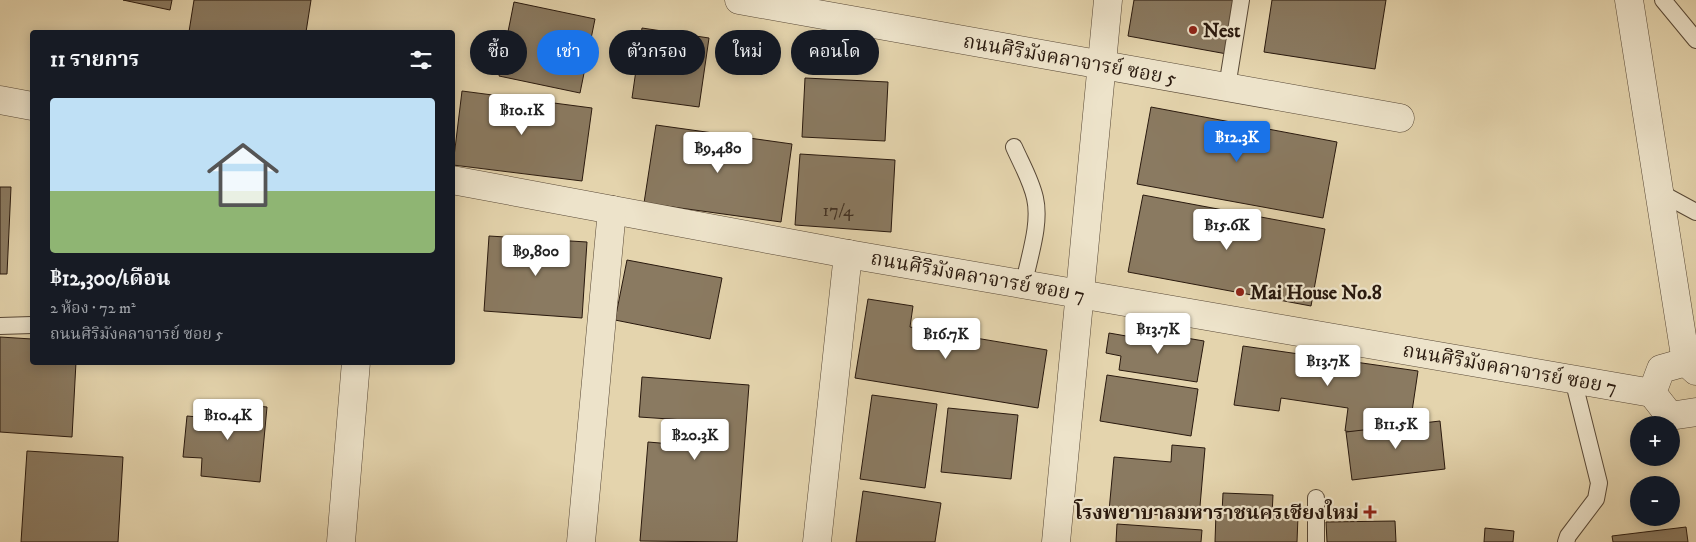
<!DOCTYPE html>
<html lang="th">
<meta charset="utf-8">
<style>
:root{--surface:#171b24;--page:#242831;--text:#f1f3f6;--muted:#9ea1a6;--accent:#1a73e8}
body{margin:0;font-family:"IM FELL DW Pica","Noto Serif Thai",serif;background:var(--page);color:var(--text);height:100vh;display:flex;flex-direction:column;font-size:19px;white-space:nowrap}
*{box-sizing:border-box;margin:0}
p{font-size:16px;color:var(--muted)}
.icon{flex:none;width:28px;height:28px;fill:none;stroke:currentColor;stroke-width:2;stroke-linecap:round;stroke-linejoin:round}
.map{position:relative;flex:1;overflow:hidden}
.details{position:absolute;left:30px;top:30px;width:425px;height:335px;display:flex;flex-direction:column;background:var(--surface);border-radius:5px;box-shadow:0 2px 12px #0003}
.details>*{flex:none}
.top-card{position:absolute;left:470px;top:30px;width:475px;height:45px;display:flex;gap:10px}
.fabs{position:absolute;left:1630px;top:416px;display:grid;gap:10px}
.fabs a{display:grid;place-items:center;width:50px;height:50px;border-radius:50%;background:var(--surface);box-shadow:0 2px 12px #0003;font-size:25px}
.price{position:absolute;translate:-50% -42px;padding:0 11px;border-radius:5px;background:#fff;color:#222;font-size:16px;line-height:32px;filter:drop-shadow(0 1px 2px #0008)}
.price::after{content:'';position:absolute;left:50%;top:30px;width:15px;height:11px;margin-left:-8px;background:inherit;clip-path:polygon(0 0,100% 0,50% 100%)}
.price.active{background:var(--accent);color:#fff}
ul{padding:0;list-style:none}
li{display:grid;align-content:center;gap:10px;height:265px;padding:0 20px}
li span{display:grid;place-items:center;height:155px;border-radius:5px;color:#555}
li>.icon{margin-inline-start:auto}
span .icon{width:90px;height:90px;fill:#fffc;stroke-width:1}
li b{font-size:21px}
h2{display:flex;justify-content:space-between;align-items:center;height:60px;padding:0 20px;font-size:21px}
.tag{padding:0 18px;border-radius:22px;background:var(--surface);box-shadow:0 2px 12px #0003;font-size:18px;line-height:45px}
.tag.active{background:var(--accent);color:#fff}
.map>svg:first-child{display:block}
</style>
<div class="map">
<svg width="1696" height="542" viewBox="0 0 1696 542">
<rect width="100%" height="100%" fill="#e4d4ad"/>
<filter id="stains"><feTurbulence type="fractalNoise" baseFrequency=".004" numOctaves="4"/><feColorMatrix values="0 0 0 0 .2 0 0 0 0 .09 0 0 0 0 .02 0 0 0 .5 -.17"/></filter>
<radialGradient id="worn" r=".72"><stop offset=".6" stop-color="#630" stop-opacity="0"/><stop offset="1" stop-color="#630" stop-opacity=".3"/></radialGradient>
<g fill="#8a7a61" stroke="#29190e">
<path d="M123 0H172L170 10Z"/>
<path d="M194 0H311L306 32H189Z"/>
<path d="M1134 0H1237L1227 54 1128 36Z"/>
<path d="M1272 0H1386L1375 69 1264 52Z"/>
<path d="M514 2 595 19 580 93 499 76Z"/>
<path d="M642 28 709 38 699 107 632 98Z"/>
<path d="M805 78 888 82 885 141 802 137Z"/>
<path d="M462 91 592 108 582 181 453 165Z"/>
<path d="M1151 107 1337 142 1323 218 1137 184Z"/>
<path d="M656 125 792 144 781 222 644 203Z"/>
<path d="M800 154 895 160 891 232 795 225Z"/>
<path d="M0 187H11L7 274H0Z"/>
<path d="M1143 195 1325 229 1311 306 1128 272Z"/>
<path d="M489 236 587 242 582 318 484 311Z"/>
<path d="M627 260 722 278 710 339 615 320Z"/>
<path d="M868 299 913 306 910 327 1047 350 1038 408 855 378Z"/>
<path d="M1133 329 1204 341 1197 382 1119 370 1121 356 1106 353 1109 333 1132 337Z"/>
<path d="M0 337 32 339V362H76L72 437 0 432Z"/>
<path d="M1243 346 1418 371 1410 425 1352 432 1345 431 1348 408 1281 398 1279 411 1234 405Z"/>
<path d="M1107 375 1198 389 1191 436 1100 421Z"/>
<path d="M642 377 749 385 737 542 640 541 648 442 683 445 685 420 639 417Z"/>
<path d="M872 395 937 404 925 488 860 479Z"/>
<path d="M211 402 267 407 260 482 201 476 202 458 183 457 187 416 210 418Z"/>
<path d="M948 408 1018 415 1011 479 941 472Z"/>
<path d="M1440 421 1445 469 1352 480 1346 432Z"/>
<path d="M1172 445 1205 448 1199 518 1109 511 1114 457 1171 462Z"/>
<path d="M27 451 123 457 118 542H21Z"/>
<path d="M863 491 941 503 935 542H856Z"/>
<path d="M1223 493 1273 495 1272 515 1222 513Z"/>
<path d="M1216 512 1298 516 1297 542H1215Z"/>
<path d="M1395 521 1396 542H1327L1326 522Z"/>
<path d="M1117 524 1202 530 1201 542H1116Z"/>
<path d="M1686 527 1688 542H1613L1612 536Z"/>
<path d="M1485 528 1514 531 1513 542H1484Z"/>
</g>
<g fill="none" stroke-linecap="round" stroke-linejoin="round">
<defs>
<g id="service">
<path d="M1663 0 1696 40"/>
<path d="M1227 87 1241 0"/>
<path d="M1014 147C1021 163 1031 180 1035 198 1041 224 1029 257 1024 283"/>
<path d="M1659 192 1696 212"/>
<path d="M0 326 32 325"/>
<path d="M1316 542V498"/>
<path d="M1566 542 1568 536 1596 499 1599 483 1573 379"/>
</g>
<g id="minor">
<path d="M739 0 1400 118"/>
<path d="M1629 0 1686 362"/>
<path d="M0 100 32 106"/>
<path d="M452 180 848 254 1652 393"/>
<path d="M1696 371 1686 362 1661 369 1652 393 1670 416 1696 412"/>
<path d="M341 542 356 362"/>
<path d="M581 542 612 210"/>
<path d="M817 542 848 254"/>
<path d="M1056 542 1108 0"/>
</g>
</defs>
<use href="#service" stroke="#584836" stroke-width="18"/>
<use href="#minor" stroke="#584836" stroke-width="29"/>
<use href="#service" stroke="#ede3ca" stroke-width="16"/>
<use href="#minor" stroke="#ede3ca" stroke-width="28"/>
</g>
<g fill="#8f2418" stroke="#ede3ca" stroke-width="2">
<circle cx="1193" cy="30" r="5"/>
<circle cx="1240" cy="292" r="5"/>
<path d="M1367.5 504.5h5v5h5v5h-5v5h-5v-5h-5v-5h5z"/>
</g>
<g text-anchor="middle" stroke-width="4.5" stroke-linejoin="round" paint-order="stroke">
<g font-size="18" fill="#413123">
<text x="838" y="216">17/4</text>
</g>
<g font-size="20" font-weight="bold" fill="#29190e" stroke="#ede3ca" text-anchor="start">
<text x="1203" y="37">Nest</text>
<text x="1250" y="299">Mai House No.8</text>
<text x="1359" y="519" text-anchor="end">โรงพยาบาลมหาราชนครเชียงใหม่</text>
</g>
<g font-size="20" fill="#29190e" stroke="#ede3ca">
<text transform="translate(1070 59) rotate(10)" y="7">ถนนศิริมังคลาจารย์ ซอย 5</text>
<text transform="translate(978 276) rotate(10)" y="7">ถนนศิริมังคลาจารย์ ซอย 7</text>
<text transform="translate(1510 368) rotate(10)" y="7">ถนนศิริมังคลาจารย์ ซอย 7</text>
</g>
</g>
<rect width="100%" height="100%" filter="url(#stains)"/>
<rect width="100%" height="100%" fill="url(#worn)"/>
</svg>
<div class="fabs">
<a>+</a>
<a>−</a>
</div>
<b class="price" style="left:522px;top:136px">฿10.1K</b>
<b class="price active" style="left:1237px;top:163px">฿12.3K</b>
<b class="price" style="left:718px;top:174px">฿9,480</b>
<b class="price" style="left:1227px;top:251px">฿15.6K</b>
<b class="price" style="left:536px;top:277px">฿9,800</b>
<b class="price" style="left:1158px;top:355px">฿13.7K</b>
<b class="price" style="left:946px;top:360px">฿16.7K</b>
<b class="price" style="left:1328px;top:387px">฿13.7K</b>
<b class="price" style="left:228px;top:441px">฿10.4K</b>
<b class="price" style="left:1396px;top:450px">฿11.5K</b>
<b class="price" style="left:695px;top:461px">฿20.3K</b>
<div class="top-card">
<a class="tag">ซื้อ</a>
<a class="tag active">เช่า</a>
<a class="tag">ตัวกรอง</a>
<a class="tag">ใหม่</a>
<a class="tag">คอนโด</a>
</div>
<section class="details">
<h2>11 รายการ<svg class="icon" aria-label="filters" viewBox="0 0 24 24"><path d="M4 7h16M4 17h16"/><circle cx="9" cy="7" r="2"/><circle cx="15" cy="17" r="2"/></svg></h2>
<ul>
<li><span style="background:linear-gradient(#bfe0f5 60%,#8fb573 0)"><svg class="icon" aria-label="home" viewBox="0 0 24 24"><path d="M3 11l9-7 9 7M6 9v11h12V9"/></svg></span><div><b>฿12,300/เดือน</b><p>2 ห้อง · 72 m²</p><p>ถนนศิริมังคลาจารย์ ซอย 5</p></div></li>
</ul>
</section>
</div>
